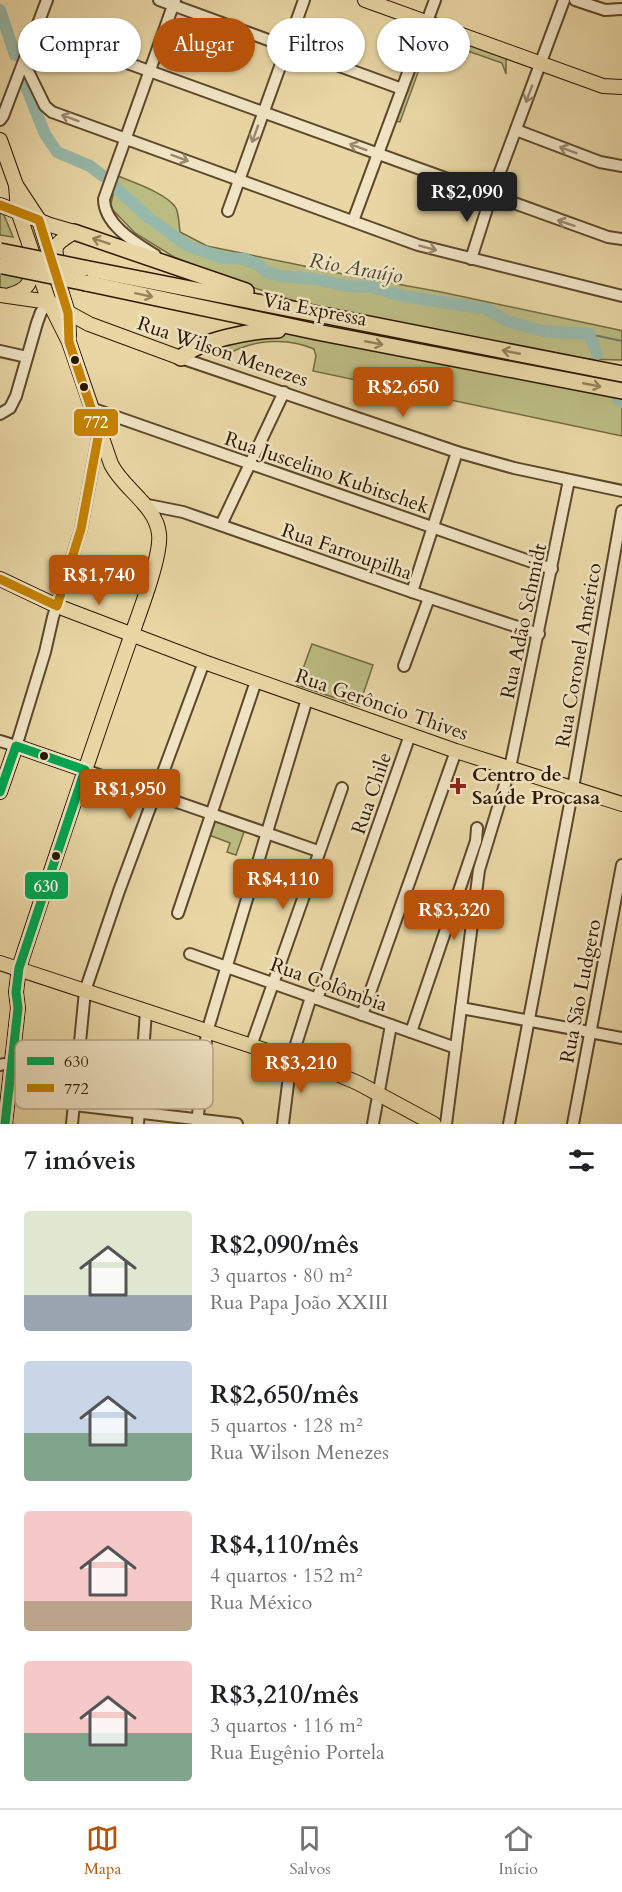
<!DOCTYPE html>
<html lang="pt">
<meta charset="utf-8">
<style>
:root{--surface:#fff;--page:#f6f6f6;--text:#202124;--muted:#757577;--line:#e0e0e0;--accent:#b45309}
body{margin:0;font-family:Cardo,serif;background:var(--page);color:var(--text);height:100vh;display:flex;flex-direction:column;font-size:22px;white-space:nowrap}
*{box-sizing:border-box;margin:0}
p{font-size:20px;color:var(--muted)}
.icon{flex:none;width:33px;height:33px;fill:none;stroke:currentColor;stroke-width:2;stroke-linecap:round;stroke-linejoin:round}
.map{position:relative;height:1124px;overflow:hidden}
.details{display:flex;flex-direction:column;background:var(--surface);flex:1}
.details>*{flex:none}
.hud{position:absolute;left:18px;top:18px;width:586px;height:54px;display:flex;gap:12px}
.price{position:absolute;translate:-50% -51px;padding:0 14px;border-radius:6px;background:var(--accent);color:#fff;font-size:20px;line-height:39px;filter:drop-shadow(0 2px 3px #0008)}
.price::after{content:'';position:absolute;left:50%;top:36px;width:18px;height:14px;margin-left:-9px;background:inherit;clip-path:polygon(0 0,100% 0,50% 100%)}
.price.on{background:#222;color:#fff}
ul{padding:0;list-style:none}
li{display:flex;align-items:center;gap:18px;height:150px;padding:0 24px}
li span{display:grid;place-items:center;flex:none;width:168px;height:120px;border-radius:6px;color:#555}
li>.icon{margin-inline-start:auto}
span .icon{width:72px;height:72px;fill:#fffc;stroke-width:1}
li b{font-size:26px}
h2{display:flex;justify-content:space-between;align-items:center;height:72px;padding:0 24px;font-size:26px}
.chip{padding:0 21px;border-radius:27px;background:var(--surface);box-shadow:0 2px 4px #0004;font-size:21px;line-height:54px}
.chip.on{background:var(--accent);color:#fff}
.tabs{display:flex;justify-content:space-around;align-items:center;height:84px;border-top:2px solid var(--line);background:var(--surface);font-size:16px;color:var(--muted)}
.tabs a{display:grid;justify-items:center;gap:3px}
.tabs .on{color:var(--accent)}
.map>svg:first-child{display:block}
</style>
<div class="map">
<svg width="622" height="1124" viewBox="0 0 622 1124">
<rect width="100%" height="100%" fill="#e8d6a4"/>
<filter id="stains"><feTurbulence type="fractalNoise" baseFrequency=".00333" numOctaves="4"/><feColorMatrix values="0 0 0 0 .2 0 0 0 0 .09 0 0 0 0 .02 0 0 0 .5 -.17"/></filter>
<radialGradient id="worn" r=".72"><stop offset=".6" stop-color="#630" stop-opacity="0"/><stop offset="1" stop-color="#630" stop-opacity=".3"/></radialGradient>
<g fill="#bbbc82" stroke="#746a42" stroke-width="1.5">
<path d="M435 27 506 53V74L502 63 465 50H443Z"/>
<path d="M423 43 428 45 400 122 394 121Z"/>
<path d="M118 176C133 182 168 194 176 208 179 215 179 224 180 232L207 246 353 276 441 292 619 330 622 331V360L585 359 313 306 288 299 234 281 174 257 135 233 110 207Z"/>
<path d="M0 212 4 215 13 237 0 235Z"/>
<path d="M0 272 27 276 12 291 0 289Z"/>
<path d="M276 332H298L622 398V436L313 371 316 356 314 349C290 338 256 339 232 352L209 347Z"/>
<path d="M312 644 373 665 359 706 297 685Z"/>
<path d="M214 821 244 832 236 855 227 852 230 843 209 835Z"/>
</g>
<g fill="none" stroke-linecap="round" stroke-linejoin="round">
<path stroke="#6d7867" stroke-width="2" d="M589 334 622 341"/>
<g stroke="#97b9ab" stroke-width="12">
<path d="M0 10 15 55"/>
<path d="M24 82 45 134 57 152 90 166 103 176"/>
<path d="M116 188 148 217 188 246 223 258 245 259 260 266 266 272 280 276 315 279 347 286 372 287 402 296 487 309 507 321 543 331 589 334 597 354"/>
<path d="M618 399 622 402"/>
</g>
<defs>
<g id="minor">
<path d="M159 0 402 89"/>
<path d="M575 0 605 10 622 9"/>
<path d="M36 30 608 237 622 239"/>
<path d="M24 63 45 106 52 112 418 245 622 296"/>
<path d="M0 120 3 116 47 0"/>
<path d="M516 130 600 162 622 166"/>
<path d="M228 211 304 0"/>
<path d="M353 221 435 0"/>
<path d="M155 255C136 243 104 225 104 199L175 0"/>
<path d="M471 259 491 196 564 0"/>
<path d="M0 351 27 357"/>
<path d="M181 358 457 452 514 468 622 491"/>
<path d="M91 408 552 569"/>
<path d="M0 414 10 408 16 396 37 323 41 312 49 302"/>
<path d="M143 504 183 512 412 592 539 634"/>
<path d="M221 525 284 392"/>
<path d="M412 592 457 452"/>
<path d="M404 666 429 598"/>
<path d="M0 741 16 746 19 737 45 652 53 617 81 529 99 432"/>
<path d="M85 770 318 851"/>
<path d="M178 913 256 681"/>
<path d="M190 954 456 1048"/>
<path d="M317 999 410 735"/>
<path d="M461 1008 622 1038"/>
<path d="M362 1015 456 751"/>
<path d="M411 1032 476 841 477 828"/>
<path d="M251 1046 342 788"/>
<path d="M0 1065C30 1056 50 1096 74 1105L237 1124"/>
<path d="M72 1124 85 991 119 891 204 662"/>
<path d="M138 1124 146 1011"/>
<path d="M197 1124 207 1032 307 699"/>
<path d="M283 1124 291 1060 311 997"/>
<path d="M373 1124 391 1025"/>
<path d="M446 1124 479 870 510 768 569 480"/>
<path d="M509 1124 573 788 622 511"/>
<path d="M573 1124 622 865"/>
</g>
<g id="major">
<path d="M365 0 603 86 622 87"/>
<path d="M0 140 16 185 39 220 68 313 69 336"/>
<path d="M0 205 50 225 74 232"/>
<path d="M58 262C51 243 60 242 74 232"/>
<path d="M0 295 49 302 89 324 181 358"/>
<path d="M10 295C27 290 35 281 29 264"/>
<path d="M0 579 57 606 204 662 456 751 622 804"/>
<path d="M0 792 16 746 85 770"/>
<path d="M0 963 337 1074 358 1083 434 1124"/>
<path d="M5 1124 18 1008 16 992 19 968C54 861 90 755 127 648 135 624 162 557 159 534 156 505 123 489 111 464L69 342 49 302 18 211 16 185"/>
</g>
<g id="highway">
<path d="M74 232 246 291"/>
<path d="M84 268 622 374"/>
<path d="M86 283 317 332 622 391"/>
<path d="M181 358C198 340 254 330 278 330"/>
</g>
</defs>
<use href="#minor" stroke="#5c472a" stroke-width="14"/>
<use href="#major" stroke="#2d1702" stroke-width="16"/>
<use href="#highway" stroke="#2d1702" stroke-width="18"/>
<use href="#minor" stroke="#f0e4c4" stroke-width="10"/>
<use href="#major" stroke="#e8d6a4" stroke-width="14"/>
<use href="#highway" stroke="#e8d6a4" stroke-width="15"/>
<defs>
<g id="highway-bridge">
<path d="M0 251 84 268"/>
<path d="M3 266 86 283"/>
</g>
</defs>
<use href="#highway-bridge" stroke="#2d1702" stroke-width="18" stroke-linecap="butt"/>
<use href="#highway-bridge" stroke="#e8d6a4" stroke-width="15"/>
<defs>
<path id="bus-1" d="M0 792 16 746 85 770 19 968 16 992 18 1008 5 1124"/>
<path id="bus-2" d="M0 205 39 220 68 313 69 342 99 432 81 529 57 606 0 579"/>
</defs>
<use href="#bus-1" stroke="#f0e4c4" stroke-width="14"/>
<use href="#bus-2" stroke="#f0e4c4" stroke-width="14"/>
<use href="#bus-1" stroke="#00a651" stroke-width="9"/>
<use href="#bus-2" stroke="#c48200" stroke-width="9"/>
</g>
<defs><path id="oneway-shaft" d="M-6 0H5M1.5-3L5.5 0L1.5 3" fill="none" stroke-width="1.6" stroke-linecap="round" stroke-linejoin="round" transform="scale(1.5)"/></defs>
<g stroke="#98886d">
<use href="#oneway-shaft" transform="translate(529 94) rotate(110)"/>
<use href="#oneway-shaft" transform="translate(70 118) rotate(-160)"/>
<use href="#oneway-shaft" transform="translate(255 134) rotate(110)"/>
<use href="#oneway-shaft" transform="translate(358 147) rotate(-160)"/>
<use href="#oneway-shaft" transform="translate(568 150) rotate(-159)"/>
<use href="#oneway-shaft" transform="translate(180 158) rotate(20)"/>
<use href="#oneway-shaft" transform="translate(566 223) rotate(-161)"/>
<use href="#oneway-shaft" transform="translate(428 248) rotate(15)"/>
</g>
<g stroke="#94805b">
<use href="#oneway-shaft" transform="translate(101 241) rotate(-162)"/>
<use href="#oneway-shaft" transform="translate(144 295) rotate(12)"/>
<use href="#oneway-shaft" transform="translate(374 343) rotate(11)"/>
<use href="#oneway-shaft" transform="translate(511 352) rotate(-169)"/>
<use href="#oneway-shaft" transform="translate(592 385) rotate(11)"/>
</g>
<g fill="#2d1702" stroke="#f0e4c4" stroke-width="2">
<circle cx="75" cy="360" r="5"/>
<circle cx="84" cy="387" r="5"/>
<circle cx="44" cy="756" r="5"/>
<circle cx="56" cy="856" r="5"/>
</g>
<path fill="#8f2418" stroke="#f0e4c4" stroke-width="2" d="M455 777h6v6h6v6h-6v6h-6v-6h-6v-6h6z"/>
<g text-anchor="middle" stroke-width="5" stroke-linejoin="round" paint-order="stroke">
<g font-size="20" fill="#2d1702" stroke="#f0e4c4">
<text transform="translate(315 309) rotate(11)" y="7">Via Expressa</text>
<text transform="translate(223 351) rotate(19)" y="7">Rua Wilson Menezes</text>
<text transform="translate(327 472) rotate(19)" y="7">Rua Juscelino Kubitschek</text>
<text transform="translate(347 551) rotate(19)" y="7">Rua Farroupilha</text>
<text transform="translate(523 621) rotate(-78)" y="7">Rua Adão Schmidt</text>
<text transform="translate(578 655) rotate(-80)" y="7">Rua Coronel Américo</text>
<text transform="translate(382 704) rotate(19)" y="7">Rua Gerôncio Thives</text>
<text transform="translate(371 793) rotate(-71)" y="7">Rua Chile</text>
<text transform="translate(329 984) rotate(20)" y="7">Rua Colômbia</text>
<text transform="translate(580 991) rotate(-79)" y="7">Rua São Ludgero</text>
</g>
<g font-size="20" font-weight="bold" fill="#2d1702" stroke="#f0e4c4" text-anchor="start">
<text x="472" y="781">Centro de<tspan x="472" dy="23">Saúde Procasa</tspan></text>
</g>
<g font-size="21" font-style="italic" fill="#4d4835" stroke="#f0e4c4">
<text transform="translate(356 268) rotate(10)" y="7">Rio Araújo</text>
</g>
</g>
<rect x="15" y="1040" width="198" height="69" rx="9" fill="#f0e4c4" stroke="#b6a68a" stroke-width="1.5"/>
<rect x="27" y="1057" width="27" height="8" fill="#00a651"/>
<rect x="27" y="1084" width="27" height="8" fill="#c48200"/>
<g font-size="16" fill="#2d1702">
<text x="64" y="1067">630</text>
<text x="64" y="1094">772</text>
</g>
<g stroke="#f0e4c4" stroke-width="2">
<rect x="73" y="408" width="46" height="29" rx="6" fill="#c48200"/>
<rect x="24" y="871" width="45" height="29" rx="6" fill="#00a651"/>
</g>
<g font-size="16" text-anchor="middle" font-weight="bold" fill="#fff">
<text x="96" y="428">772</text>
<text x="46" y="892">630</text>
</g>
<rect width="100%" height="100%" filter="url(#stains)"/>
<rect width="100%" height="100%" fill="url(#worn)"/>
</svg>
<b class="price on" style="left:467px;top:223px">R$2,090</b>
<b class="price" style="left:403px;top:418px">R$2,650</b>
<b class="price" style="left:99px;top:606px">R$1,740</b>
<b class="price" style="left:130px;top:820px">R$1,950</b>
<b class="price" style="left:283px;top:910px">R$4,110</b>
<b class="price" style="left:454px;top:941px">R$3,320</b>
<b class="price" style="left:301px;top:1094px">R$3,210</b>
<div class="hud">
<a class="chip">Comprar</a>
<a class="chip on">Alugar</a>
<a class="chip">Filtros</a>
<a class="chip">Novo</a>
</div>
</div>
<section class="details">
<h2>7 imóveis<svg class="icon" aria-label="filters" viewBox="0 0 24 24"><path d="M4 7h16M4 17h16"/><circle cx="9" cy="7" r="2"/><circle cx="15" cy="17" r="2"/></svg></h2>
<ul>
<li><span style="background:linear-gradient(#dfe7d0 70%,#9aa5b1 0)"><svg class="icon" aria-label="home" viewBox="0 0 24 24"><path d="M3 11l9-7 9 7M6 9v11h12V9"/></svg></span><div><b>R$2,090/mês</b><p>3 quartos · 80 m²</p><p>Rua Papa João XXIII</p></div></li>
<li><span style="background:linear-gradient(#c9d6e8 60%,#7fa58c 0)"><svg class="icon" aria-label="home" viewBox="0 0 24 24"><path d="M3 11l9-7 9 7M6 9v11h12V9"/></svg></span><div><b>R$2,650/mês</b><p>5 quartos · 128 m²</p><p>Rua Wilson Menezes</p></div></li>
<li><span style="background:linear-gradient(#f6c9c9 75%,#b9a48a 0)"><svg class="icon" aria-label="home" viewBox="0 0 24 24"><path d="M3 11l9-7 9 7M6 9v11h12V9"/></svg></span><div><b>R$4,110/mês</b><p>4 quartos · 152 m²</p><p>Rua México</p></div></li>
<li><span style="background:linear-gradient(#f6c9c9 60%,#7fa58c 0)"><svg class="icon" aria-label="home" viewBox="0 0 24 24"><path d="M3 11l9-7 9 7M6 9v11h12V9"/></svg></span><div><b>R$3,210/mês</b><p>3 quartos · 116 m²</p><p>Rua Eugênio Portela</p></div></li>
</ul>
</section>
<nav class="tabs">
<a class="on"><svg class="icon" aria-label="map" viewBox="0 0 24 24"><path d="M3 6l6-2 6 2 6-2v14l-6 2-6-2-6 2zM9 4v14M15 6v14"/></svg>Mapa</a>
<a><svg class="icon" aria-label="saved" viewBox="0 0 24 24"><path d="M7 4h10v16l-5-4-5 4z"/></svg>Salvos</a>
<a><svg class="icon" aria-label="home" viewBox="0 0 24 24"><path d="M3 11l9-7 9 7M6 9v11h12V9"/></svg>Início</a>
</nav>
